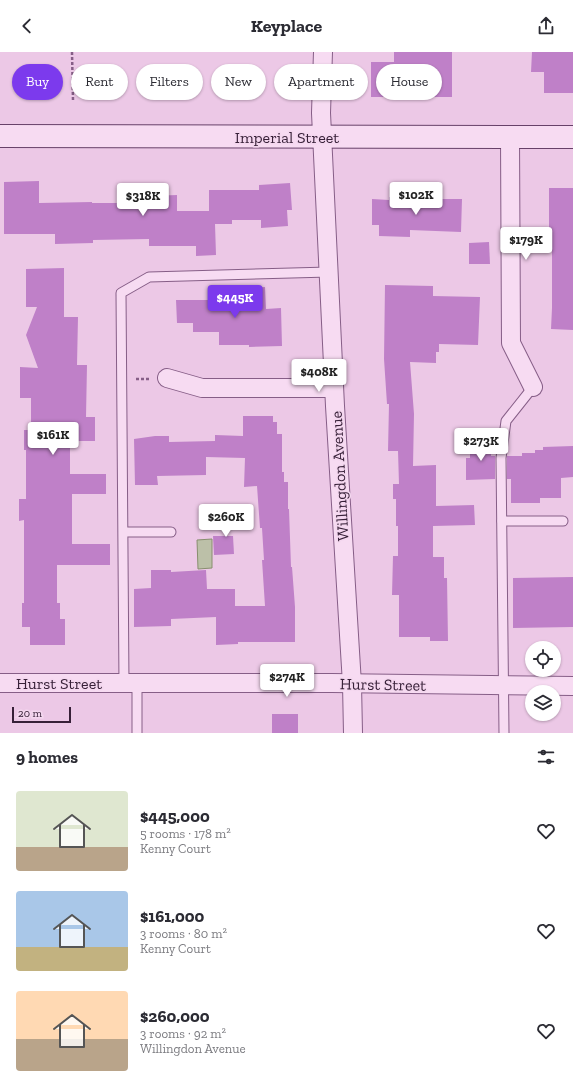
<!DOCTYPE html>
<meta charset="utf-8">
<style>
:root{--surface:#fff;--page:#f7f7f7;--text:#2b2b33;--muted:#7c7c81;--accent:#7c3aed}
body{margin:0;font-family:"Zilla Slab",serif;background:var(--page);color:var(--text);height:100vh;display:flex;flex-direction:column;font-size:15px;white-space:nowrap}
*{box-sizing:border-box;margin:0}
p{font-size:13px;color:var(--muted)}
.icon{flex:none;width:22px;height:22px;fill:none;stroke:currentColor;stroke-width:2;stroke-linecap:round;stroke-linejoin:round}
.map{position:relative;height:681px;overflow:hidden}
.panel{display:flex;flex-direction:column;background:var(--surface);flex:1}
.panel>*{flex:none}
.hud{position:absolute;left:12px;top:12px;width:549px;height:36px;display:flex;gap:8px}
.buttons{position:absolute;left:525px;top:589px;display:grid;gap:8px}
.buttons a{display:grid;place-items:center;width:36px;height:36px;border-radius:50%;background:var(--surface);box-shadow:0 1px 3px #0004;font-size:20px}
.scale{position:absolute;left:12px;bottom:10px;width:59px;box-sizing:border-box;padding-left:4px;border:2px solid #372038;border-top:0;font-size:11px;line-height:14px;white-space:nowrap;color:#372038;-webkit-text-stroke:3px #f4d7ef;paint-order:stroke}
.price{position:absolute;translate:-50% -34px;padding:0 9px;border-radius:4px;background:#fff;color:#222;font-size:13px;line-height:26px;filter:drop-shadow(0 1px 2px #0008)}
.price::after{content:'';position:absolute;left:50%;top:24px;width:12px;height:9px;margin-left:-6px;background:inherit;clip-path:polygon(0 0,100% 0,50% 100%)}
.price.active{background:var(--accent);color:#fff}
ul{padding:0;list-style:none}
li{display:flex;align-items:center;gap:12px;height:100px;padding:0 16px}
li span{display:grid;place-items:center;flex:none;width:112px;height:80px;border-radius:4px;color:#555}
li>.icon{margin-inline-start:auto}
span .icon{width:48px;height:48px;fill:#fffc;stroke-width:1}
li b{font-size:17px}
h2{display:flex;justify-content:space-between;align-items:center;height:48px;padding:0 16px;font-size:17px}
.pill{padding:0 14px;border-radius:18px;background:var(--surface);box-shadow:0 1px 3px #0004;font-size:14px;line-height:36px}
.pill.active{background:var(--accent);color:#fff}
header{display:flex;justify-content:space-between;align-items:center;height:52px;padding:0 16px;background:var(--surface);font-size:18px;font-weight:700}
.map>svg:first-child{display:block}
</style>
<header><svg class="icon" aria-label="back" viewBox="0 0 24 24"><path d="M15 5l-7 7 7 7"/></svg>Keyplace<svg class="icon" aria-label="share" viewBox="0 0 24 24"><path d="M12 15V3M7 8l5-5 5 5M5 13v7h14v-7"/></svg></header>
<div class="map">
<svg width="573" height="681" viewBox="0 0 573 681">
<rect width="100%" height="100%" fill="#ecc8e6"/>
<path fill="#bcc0a8" stroke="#888e6f" d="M212 487V516L198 517 197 488Z"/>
<g fill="#bf80c8">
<path d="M394 0H452V45H371V10H394Z"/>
<path d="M532 0H573V41H544V20H531Z"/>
<path d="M39 129V151L92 150V151H151V144L177 143V159H209V138H259V133L290 131 292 158H287L288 174 261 176V168H232V172H215L216 203 196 204V194H149V187L93 188V191L55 192V182H4V130Z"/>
<path d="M549 136H573V278L551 277 552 256V185H549Z"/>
<path d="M389 145 406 146V150L441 151V147H462L461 180 410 178V185L379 184V173H372V147L389 148Z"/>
<path d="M489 190 490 212H469V191Z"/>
<path d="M64 216V265H78L77 313H87L86 365H95V389H70V422H106V442H72V492H110V513H57V551H60V567H65V593H30V575H22V551H24V468L19 469V447H26V398H24V378H31V346H20V315L38 316 26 283 37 255H26V217Z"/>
<path d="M385 233 433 234V244L480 245 478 293 439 292V300H436V311L410 310 414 362 413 414 436 413V454L474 453 475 473 433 474V505H444V526H447L448 589H430V585H399V543H392L393 504H398V474H396V447H393V432H399L398 399H388L389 352H387L384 307Z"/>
<path d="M265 235 266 257 281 256 282 294 249 295V293H219V280H193V271H177L176 248H245L244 236Z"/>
<path d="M243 364H273V370H277V382H282V420H284V430H288V457H289L291 515H292L295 555V590H238V592L216 593V565L171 567V574L134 575V537L151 536V518H171V520L206 518 207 537H235V554H265L262 508H264L262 476H260L257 434 244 435 245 406 206 405V423L157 424 158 433H135L134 387 155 384H169V390L215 389V383L243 384Z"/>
<path d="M470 389H491V404H495V427L466 428V406H470Z"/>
<path d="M573 394V425L561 426V446H540V451H511V427H507V404H522V401H535V398H543V395Z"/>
<path d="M213 484H233L234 502 214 503Z"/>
<path d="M573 525V575L513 576V526Z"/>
<rect x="272" y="662" width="26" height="19"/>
</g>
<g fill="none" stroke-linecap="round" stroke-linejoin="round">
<defs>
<g id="lane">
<path d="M502 469H563"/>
<path d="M124 480H171"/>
<path d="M124 632 121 241 149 225 329 220"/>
<path d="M137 632V681"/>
<path d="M504 681 501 406 506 369 533 335"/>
</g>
<g id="street">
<path d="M323 0 321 61 335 354 352 632 353 681"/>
<path d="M510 85 511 291 533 335"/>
<path d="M167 326 202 336H334"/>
<path d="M0 631H332L573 634"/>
</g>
<path id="secondary" d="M0 84 573 85"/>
</defs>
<use href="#lane" stroke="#865e87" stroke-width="11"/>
<use href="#street" stroke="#865e87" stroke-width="20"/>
<use href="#secondary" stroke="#674169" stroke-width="24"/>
<g stroke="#865e87" stroke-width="2.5" stroke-dasharray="3 2" stroke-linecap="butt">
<path d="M72 0 73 48"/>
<path d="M136 327H149"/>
</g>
<use href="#lane" stroke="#f7dbf2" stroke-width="9"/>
<use href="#street" stroke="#f7dbf2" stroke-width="18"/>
<use href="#secondary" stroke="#f7dbf2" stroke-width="22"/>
</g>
<g text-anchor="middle" stroke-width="3" stroke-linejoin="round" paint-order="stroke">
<g font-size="16" fill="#372038" stroke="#f4d7ef">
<text x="287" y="91">Imperial Street</text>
<text transform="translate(339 424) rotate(-93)" y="6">Willingdon Avenue</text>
<text x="59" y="637">Hurst Street</text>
<text transform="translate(383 632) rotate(1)" y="6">Hurst Street</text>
</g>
</g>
</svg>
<div class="buttons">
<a><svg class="icon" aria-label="locate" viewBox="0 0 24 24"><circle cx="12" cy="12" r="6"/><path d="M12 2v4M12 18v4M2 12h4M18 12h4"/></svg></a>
<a><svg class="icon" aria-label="layers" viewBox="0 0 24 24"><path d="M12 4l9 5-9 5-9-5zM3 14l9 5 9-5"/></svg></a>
</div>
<div class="scale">20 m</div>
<b class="price" style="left:416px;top:164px">$102K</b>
<b class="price" style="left:143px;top:165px">$318K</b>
<b class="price" style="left:526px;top:209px">$179K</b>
<b class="price active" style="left:235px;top:267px">$445K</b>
<b class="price" style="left:319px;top:341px">$408K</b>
<b class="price" style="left:53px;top:404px">$161K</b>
<b class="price" style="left:481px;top:410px">$273K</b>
<b class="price" style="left:226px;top:486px">$260K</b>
<b class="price" style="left:287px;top:646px">$274K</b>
<div class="hud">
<a class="pill active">Buy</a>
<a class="pill">Rent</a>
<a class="pill">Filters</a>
<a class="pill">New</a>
<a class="pill">Apartment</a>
<a class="pill">House</a>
</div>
</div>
<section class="panel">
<h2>9 homes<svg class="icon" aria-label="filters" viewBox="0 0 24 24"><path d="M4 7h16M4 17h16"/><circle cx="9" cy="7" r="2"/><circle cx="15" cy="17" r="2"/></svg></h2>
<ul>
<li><span style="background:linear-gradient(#dfe7d0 70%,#b9a48a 0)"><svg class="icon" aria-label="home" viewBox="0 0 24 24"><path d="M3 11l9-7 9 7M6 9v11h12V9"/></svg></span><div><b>$445,000</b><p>5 rooms · 178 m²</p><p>Kenny Court</p></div><svg class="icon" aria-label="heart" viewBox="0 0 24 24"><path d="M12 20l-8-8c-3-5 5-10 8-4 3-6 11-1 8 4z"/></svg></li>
<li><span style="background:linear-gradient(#a9c7e8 70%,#c2b280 0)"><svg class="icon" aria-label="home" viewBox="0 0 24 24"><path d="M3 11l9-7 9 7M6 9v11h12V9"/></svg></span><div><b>$161,000</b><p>3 rooms · 80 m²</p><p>Kenny Court</p></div><svg class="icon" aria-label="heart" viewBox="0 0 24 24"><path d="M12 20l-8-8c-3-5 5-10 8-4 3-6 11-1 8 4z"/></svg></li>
<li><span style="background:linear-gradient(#ffd9b3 60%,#b9a48a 0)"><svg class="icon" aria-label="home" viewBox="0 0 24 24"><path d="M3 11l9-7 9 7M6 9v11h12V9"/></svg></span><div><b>$260,000</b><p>3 rooms · 92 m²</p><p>Willingdon Avenue</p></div><svg class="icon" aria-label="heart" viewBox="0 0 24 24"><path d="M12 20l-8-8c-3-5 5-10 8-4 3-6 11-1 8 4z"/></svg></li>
</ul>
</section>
